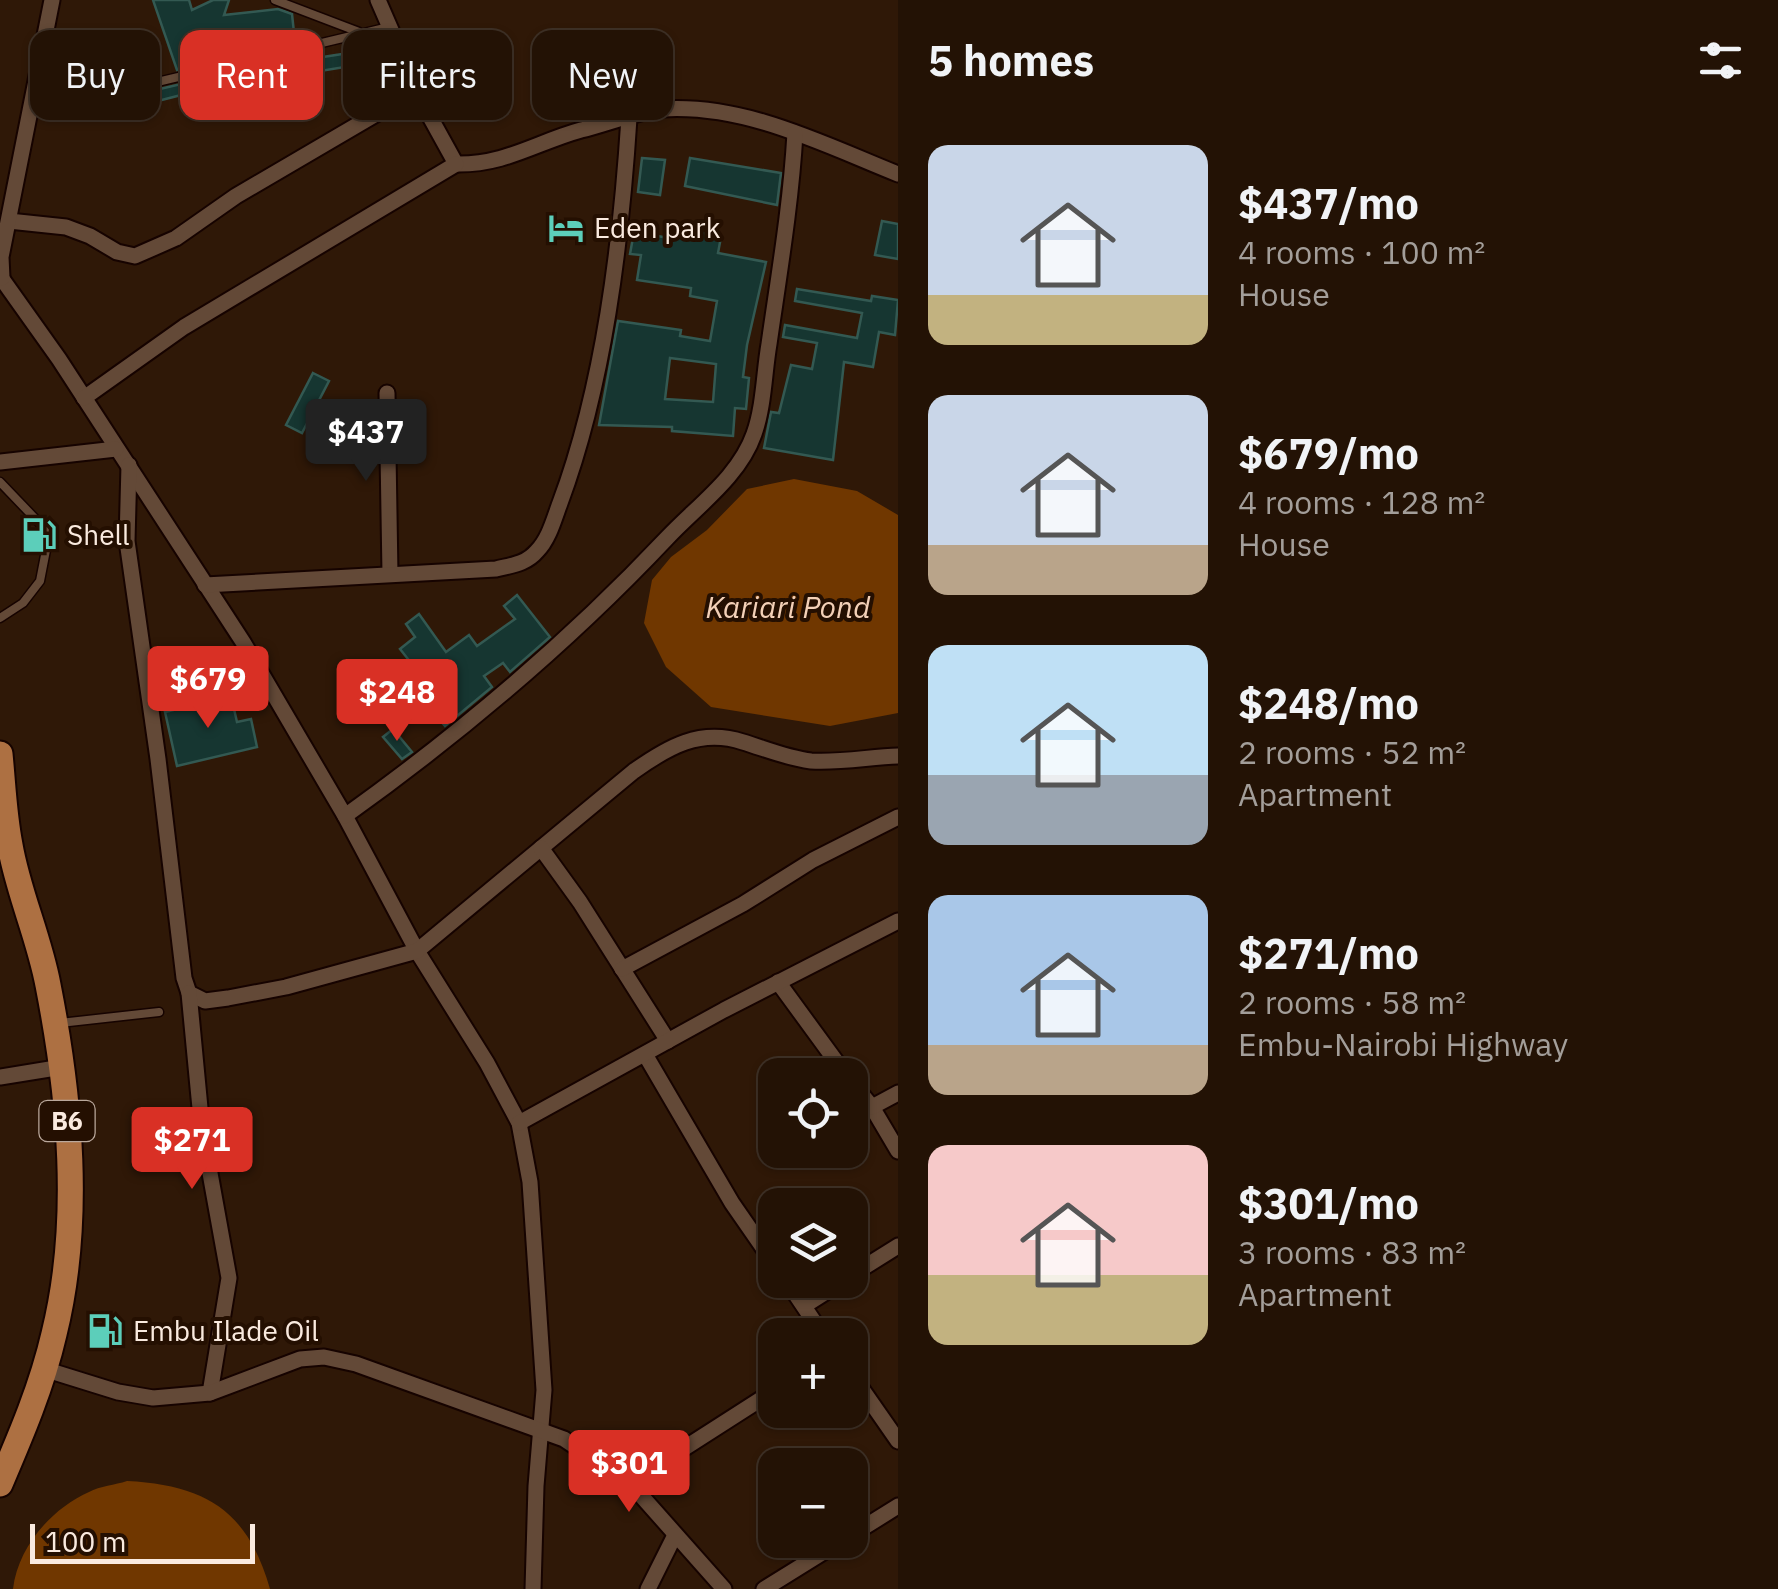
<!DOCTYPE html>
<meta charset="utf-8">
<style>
:root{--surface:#231205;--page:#2f2013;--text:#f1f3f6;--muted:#a39e9a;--line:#403227;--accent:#d93025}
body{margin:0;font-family:"IBM Plex Sans",sans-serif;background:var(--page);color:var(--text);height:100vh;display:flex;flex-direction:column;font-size:38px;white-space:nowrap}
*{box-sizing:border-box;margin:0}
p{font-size:32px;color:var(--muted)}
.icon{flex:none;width:55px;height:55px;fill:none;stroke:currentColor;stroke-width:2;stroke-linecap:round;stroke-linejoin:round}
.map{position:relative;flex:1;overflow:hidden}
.side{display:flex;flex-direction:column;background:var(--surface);width:880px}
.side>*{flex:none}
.banner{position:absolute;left:30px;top:30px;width:718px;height:90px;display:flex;gap:20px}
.tools{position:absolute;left:758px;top:1058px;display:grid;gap:20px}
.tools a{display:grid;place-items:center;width:110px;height:110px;border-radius:20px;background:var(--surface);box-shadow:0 2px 8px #0004,0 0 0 2px var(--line);font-size:50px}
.scale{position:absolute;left:30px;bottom:25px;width:225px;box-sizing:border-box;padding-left:10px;border:5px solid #faeadf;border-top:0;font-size:28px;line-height:35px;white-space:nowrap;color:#faeadf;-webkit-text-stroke:8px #240f01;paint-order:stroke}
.price{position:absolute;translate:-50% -85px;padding:0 22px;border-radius:10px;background:var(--accent);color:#fff;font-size:32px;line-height:65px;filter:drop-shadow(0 2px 5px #0008)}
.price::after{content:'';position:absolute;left:50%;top:60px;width:30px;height:22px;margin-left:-15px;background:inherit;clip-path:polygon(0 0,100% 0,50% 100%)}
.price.on{background:#222;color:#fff}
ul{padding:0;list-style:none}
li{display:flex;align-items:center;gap:30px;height:250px;padding:0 30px}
li span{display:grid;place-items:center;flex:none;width:280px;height:200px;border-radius:20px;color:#555}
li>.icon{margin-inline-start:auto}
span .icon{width:120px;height:120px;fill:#fffc;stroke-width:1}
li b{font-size:42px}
h2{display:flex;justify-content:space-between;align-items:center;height:120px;padding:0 30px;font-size:42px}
.chip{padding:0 35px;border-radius:20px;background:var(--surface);box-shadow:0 2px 8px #0004,0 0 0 2px var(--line);font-size:35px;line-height:90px}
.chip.on{background:var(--accent);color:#fff}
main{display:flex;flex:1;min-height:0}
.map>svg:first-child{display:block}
</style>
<main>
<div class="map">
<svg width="898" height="1589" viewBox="0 0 898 1589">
<rect width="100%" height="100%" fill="#2f1807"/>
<g fill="#703700">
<path d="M794 479 857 491 898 515V713L830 726 711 707 666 667 644 623 652 580 671 557 707 530 747 489Z"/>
<path d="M127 1481C206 1485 248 1511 270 1589H13C18 1547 51 1509 89 1492 100 1486 115 1485 127 1481Z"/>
</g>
<g fill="#163631" stroke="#335952" stroke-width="2.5" fill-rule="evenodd">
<path d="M153 0H189L192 10 213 0H229L224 15 278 9 292 14 295 42 177 70Z"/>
<path d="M388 52 390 65 355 69 353 56Z"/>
<path d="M349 53 351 66 185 93 183 87 185 94 150 103 147 92 297 57V61Z"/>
<path d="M642 158 665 160 660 195 638 192Z"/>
<path d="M690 158 781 173 777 205 685 186Z"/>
<path d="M882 221 898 224V259L875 255Z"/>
<path d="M672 226 721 237 718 253 766 262 747 345 743 377 749 378 746 409 735 408 733 436 672 431V427L599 425 618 321 681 330 680 336 710 341 717 301 690 296 691 288 637 280 641 255 630 254 634 232 669 238ZM670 358 716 364 713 402 665 399Z"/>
<path d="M797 289 871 301 872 296 898 300 895 335 879 332 873 367 844 362 833 460 764 448 771 412 779 413 791 365 812 369 817 343 783 337 785 325 857 338 862 313 795 301Z"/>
<path d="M313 373 329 381 302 433 286 425Z"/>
<path d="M517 595 550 637 510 672 503 663 484 676 492 687 445 726 411 687 423 678 400 649 415 637 406 624 419 614 446 652 469 635 477 646 515 619 504 606Z"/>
<path d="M231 696 237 722 251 719 257 747 177 766 165 712Z"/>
<path d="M393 729 412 752 402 759 383 737Z"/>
</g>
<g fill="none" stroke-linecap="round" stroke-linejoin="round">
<defs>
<g id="lane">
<path d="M275 0 359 32"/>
<path d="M153 83 389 27"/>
<path d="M0 482 46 530 47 545 40 581 23 603 0 618"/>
<path d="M60 1023 159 1012"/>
</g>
<g id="street">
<path d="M378 0 424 106 456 164C505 165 537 142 581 130 607 124 637 111 663 109 746 104 823 144 898 174"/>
<path d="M9 221 66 227 90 236 117 252 135 256 176 238 236 196 417 90"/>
<path d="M0 276 59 359 243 642 345 816 417 951 487 1063 519 1123 530 1182 544 1390 536 1486 533 1589"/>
<path d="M2 278 1 257 52 0"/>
<path d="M387 393 390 574"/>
<path d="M84 398 184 327 456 164"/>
<path d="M0 462 116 449"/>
<path d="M129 465 127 541 158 759 184 978 189 993 205 1001 228 998 286 987 417 951 634 771C668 747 700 728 743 742 766 749 787 758 811 761 839 763 870 757 898 756"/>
<path d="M205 585 496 569C512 565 526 564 537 551 549 539 554 519 560 503 604 385 621 243 629 118"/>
<path d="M345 816C461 733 569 642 667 538 697 506 739 477 754 434 764 406 764 373 769 344 779 274 791 204 795 133"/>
<path d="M541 848 580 902 668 1041"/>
<path d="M622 969 743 904 813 860 898 817"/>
<path d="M778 982 846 1075"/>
<path d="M189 993 202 1129 229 1278 210 1393"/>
<path d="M646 1056 732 1203 775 1265"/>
<path d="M0 1077 62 1067"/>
<path d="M850 1080 872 1107 898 1151"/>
<path d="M872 1107 898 1093"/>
<path d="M519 1123 724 1010 898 921"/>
<path d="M850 1276 898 1246"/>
<path d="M786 1280 823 1335"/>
<path d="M804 1306 845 1280"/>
<path d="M44 1369 118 1392 153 1398 210 1393 300 1359 324 1357 356 1364 564 1439 630 1483 724 1589"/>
<path d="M850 1372 898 1441"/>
<path d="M630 1483 775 1390"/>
<path d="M850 1536 898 1506"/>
<path d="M648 1589 675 1535"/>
<path d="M764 1589 843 1540"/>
</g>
<path id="primary" d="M0 754C3 784 4 815 10 845 18 892 39 937 48 985 70 1097 82 1221 54 1334 42 1386 21 1435 0 1484"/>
</defs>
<use href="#lane" stroke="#160300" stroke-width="11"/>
<use href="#street" stroke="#160300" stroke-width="19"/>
<use href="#primary" stroke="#160300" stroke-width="29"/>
<use href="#lane" stroke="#634937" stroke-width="8"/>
<use href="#street" stroke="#634937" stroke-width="15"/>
<use href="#primary" stroke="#ad7042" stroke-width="25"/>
</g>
<defs>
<symbol id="hotel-bare" viewBox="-9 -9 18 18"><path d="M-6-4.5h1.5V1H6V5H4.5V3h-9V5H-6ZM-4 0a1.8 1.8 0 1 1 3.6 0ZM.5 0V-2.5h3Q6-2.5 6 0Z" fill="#5cceba" stroke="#240f01" stroke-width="2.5" paint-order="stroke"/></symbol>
<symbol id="fuel-bare" viewBox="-9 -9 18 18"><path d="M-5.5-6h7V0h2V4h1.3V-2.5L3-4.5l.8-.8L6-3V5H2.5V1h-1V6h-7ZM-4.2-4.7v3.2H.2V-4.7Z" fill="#5cceba" stroke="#240f01" stroke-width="2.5" paint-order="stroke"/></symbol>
</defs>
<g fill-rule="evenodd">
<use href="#hotel-bare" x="541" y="203" width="50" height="50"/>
<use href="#fuel-bare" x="14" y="510" width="50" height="50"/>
<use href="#fuel-bare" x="80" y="1306" width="50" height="50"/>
</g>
<g text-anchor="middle" stroke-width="8" stroke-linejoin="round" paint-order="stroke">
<rect fill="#240f01" stroke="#baa89c" stroke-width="2.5" x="39.5" y="1101" width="55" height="40" rx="8"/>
<g font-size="25" font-weight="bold" fill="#faeadf">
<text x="67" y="1130">B6</text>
</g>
<g font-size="28" fill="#faeadf" stroke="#240f01" text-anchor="start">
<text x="594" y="238">Eden park</text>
<text x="67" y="545">Shell</text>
<text x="133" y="1341">Embu Ilade Oil</text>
</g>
<g font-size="30" font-style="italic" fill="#f3d0b7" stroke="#240f01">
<text x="788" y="618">Kariari Pond</text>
</g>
</g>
</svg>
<div class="tools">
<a><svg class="icon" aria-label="locate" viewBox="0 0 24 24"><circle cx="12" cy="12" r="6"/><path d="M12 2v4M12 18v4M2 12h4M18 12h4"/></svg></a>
<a><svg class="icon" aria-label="layers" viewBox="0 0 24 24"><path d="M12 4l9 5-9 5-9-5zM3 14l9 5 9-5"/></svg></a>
<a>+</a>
<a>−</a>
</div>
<div class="scale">100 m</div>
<b class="price on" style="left:366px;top:484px">$437</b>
<b class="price" style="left:208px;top:731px">$679</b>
<b class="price" style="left:397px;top:744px">$248</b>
<b class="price" style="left:192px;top:1192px">$271</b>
<b class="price" style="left:629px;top:1515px">$301</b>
<div class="banner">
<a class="chip">Buy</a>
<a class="chip on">Rent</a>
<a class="chip">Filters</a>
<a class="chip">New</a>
</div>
</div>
<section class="side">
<h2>5 homes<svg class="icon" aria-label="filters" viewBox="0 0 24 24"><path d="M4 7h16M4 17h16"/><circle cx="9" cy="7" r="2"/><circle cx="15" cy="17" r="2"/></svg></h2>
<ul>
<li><span style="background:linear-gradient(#c9d6e8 75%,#c2b280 0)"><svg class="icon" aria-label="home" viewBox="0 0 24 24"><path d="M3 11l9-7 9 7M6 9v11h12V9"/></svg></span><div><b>$437/mo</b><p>4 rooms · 100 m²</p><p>House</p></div></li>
<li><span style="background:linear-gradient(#c9d6e8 75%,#b9a48a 0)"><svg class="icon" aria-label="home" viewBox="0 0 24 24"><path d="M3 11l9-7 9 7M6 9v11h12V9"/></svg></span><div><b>$679/mo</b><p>4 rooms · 128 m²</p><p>House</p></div></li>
<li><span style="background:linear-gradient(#bfe0f5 65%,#9aa5b1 0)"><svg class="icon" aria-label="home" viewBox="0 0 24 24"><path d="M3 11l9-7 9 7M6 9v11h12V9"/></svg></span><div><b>$248/mo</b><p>2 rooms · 52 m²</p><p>Apartment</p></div></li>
<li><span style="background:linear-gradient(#a9c7e8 75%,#b9a48a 0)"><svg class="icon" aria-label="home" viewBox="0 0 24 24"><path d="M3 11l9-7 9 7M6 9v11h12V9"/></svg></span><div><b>$271/mo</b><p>2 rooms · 58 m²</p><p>Embu-Nairobi Highway</p></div></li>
<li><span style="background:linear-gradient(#f6c9c9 65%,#c2b280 0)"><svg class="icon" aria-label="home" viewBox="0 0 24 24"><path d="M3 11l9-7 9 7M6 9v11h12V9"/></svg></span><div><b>$301/mo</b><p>3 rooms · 83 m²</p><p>Apartment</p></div></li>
</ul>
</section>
</main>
